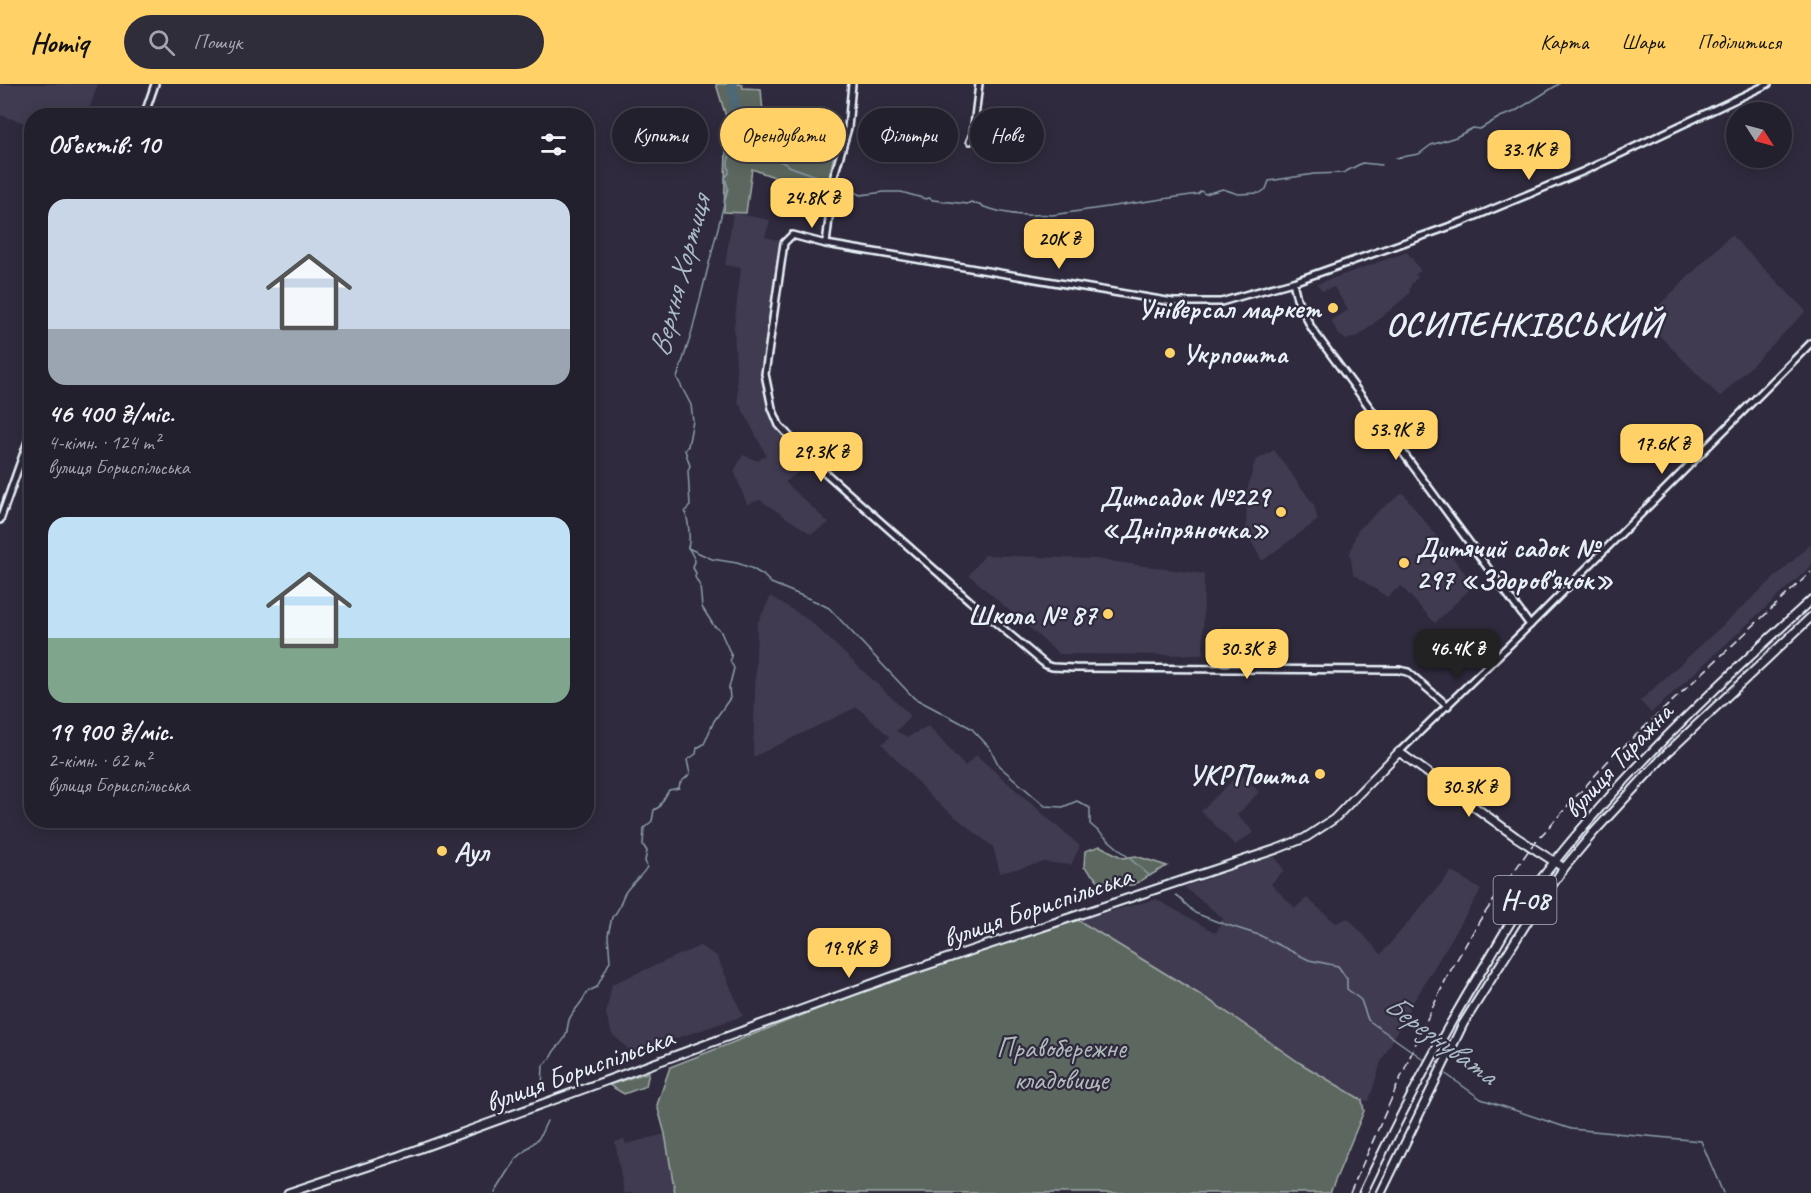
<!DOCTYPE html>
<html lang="uk">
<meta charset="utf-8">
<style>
:root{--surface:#23202e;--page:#2f2d3a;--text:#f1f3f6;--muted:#a3a3aa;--line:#403e4a;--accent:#ffd166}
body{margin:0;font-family:Caveat,sans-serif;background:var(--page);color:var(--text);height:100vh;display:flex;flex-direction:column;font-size:22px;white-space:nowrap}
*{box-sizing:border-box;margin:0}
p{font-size:20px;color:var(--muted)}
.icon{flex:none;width:33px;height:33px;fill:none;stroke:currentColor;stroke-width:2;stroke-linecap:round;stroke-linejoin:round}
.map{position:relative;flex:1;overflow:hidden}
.drawer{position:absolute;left:24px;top:24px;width:570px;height:720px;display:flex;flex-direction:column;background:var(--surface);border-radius:24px;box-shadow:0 3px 15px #0003,0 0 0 2px var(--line)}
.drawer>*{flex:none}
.guide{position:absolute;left:612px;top:24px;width:570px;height:54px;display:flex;gap:12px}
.needle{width:39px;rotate:126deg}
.fabs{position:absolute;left:1726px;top:18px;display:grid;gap:12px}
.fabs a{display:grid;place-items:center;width:66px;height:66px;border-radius:50%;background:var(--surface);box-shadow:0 3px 15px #0003,0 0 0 2px var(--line);font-size:30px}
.price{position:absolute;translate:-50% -51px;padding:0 14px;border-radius:12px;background:var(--accent);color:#111;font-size:20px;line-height:39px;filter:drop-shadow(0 2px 3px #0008)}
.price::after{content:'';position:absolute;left:50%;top:36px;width:18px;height:14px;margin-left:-9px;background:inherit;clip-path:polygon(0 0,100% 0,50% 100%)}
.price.active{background:#222;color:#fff}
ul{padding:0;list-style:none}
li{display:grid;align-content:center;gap:12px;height:318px;padding:0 24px}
li span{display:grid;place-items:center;height:186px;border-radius:18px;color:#555}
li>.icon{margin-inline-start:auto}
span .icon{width:108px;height:108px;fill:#fffc;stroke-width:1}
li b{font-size:26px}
h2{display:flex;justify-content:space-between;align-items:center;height:72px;padding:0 24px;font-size:26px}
.tag{padding:0 21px;border-radius:27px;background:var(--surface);box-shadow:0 3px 15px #0003,0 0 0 2px var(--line);font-size:21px;line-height:54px}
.tag.active{background:var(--accent);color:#111}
header{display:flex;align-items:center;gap:36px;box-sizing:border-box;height:84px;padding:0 30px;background:var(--accent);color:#111}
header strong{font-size:28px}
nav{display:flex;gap:33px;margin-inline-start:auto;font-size:21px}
.search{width:420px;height:54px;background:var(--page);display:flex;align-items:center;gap:15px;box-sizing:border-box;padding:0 21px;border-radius:33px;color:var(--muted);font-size:22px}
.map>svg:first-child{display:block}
</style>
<header>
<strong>Homiq</strong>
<div class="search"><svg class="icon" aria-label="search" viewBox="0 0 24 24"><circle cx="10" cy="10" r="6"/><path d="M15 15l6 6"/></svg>Пошук</div>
<nav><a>Карта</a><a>Шари</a><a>Поділитися</a></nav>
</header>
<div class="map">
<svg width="1811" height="1109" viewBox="0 0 1811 1109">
<rect width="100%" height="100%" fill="#2f2a3d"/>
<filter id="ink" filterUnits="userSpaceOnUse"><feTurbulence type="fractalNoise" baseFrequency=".0167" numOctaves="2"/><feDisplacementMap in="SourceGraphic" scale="12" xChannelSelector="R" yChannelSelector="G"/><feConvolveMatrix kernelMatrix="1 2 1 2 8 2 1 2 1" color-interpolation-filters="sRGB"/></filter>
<g filter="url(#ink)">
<g fill="#403b51">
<path d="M0 0H98L87 31 32 32 31 41 0 31Z"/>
<path d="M733 129 770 136 765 153 781 157 762 291 769 326 781 350 812 378 785 398 829 439 811 450 760 416 747 420 734 387 743 371 758 377 766 371 738 317 734 243 741 184 725 181Z"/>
<path d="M1731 151 1806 227 1720 313 1644 236Z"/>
<path d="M1407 168 1421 187 1415 190 1418 193 1411 200 1409 210 1359 252 1346 256 1338 250 1331 236 1348 226 1334 203 1322 207 1317 200Z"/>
<path d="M1274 366 1314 421 1318 436 1262 477 1246 448 1247 407 1255 377Z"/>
<path d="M1403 409 1474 501 1435 539 1401 502 1387 513 1353 490 1350 469 1357 447 1381 425Z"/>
<path d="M1811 460V482L1651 629 1640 617Z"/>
<path d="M985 471 1095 475 1204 490 1203 568 1201 571 1059 570 969 491Z"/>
<path d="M771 512 810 537 911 632 896 647 908 653 928 642 965 682 976 671 1080 762 1071 781 1044 778 1000 789 993 763 933 715 882 660 890 653 857 623 753 673 757 540Z"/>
<path d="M1241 688 1259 708 1237 731 1254 748 1235 761 1201 727Z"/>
<path d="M1274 772 1284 786 1271 800 1295 824 1307 814 1336 839 1348 834 1381 870 1452 787 1481 806 1412 920 1381 978 1369 1017 1362 1016 1300 979 1212 918 1078 836 1156 815 1216 849 1223 834 1184 803Z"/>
<path d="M700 862 717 872 743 932 632 969 612 950 606 930 612 900Z"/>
<path d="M665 1050 675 1109H624L615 1058 624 1055 626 1060Z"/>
</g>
<g fill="#5b685e" stroke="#a2acab" stroke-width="1.5">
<path d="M716 0H742L743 4 761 5 765 52 785 64 795 54 835 66 823 123H813L816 113 806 110 802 124 792 123 798 104 788 101 778 110 777 94 752 85 746 129 724 128 727 36Z"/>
<path d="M1100 762 1123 774 1136 772 1167 782 1133 801 1104 802 1084 783 1085 767Z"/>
<path d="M1078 836 1212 918 1300 979 1362 1016 1364 1027 1330 1109H675L665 1050 657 1021 670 983 869 905Z"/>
<path d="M649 988 646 1002 624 1010 609 1001Z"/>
</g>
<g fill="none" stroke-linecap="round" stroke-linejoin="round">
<g stroke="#8c9eaa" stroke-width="1.5">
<path d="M736 29 744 34 746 51 752 55 755 63 775 71 780 77 791 83 845 102 860 111 885 108H901L926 115 929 114 933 116 967 120 971 118C990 126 1008 131 1028 131 1037 131 1044 130 1052 131L1198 110 1201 107 1205 110 1223 105 1238 110 1260 109 1266 105 1269 97 1314 90 1343 89 1362 79 1382 81"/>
<path d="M1396 74 1419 70 1431 61 1456 53 1473 44 1480 45 1500 33 1514 28 1559 0"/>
<path d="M688 463C691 455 688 435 685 427L690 422 688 386 690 382 685 366 688 362 693 337 691 321 677 294 691 251 728 104 725 94 729 89 728 79 737 33"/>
<path d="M688 464 712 475 737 479 751 484 763 491 771 499 817 518 829 524 914 614 971 644 990 664 999 682 1045 722 1063 723 1077 717 1090 724V740L1150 792"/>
<path d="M1176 811 1195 829 1218 838 1259 851 1309 876 1338 882 1347 895V905L1361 916 1368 936 1426 977"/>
<path d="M1430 980 1439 985"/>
<path d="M1443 988 1481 1015 1571 1045 1701 1057 1723 1109"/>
<path d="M542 1005 543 981 551 974C552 966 560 962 564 955 568 948 567 943 569 936 572 927 583 919 587 908L597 903 610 877 608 851 612 833C621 827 620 814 627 806 633 798 642 792 647 783L645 777 647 767 643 761 644 744 652 737 654 726 659 723 669 706 679 704 680 699 690 690 687 676 696 670 697 664 704 660 714 637 730 614 729 604 734 584 730 577 732 573 720 546 714 542 702 523 700 502 695 493 696 489 693 484 695 476 688 463"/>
<path d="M495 1109 516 1075 539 1054 547 1037"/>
</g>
<path stroke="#4e6776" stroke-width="10" d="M732 0 737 33"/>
<defs>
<g id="minor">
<path d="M144 32 155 0"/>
<path d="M970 57 973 50 979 0"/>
<path d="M826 160 834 92 848 44 852 0"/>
<path d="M1293 198 1297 215 1312 245 1530 541"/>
<path d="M0 436 32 346"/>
<path d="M1448 622 1408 588 1399 586 1075 584 1052 583 1046 581 970 517 811 376 779 341 772 324 765 290 784 159 792 151 826 160 1173 218H1221L1245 211 1293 198 1462 138 1584 87 1768 0"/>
<path d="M1399 668 1530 541 1811 259"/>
</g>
<g id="major">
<path d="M288 1109 399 1072 894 892 1277 765 1305 754 1334 735 1399 668 1516 753 1564 784"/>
<path d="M1363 1109C1400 1031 1440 954 1485 881 1499 859 1511 835 1526 815 1608 703 1709 609 1811 516"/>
<path d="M1381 1109 1463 940 1536 824 1564 784 1594 748 1666 670 1811 533"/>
</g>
</defs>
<use href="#minor" stroke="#e8f1f8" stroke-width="10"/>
<use href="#major" stroke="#e8f1f8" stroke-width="11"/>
<use href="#minor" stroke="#2f2a3d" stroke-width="5"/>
<use href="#major" stroke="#2f2a3d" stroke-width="7"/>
<path stroke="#e8f1f8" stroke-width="1.5" stroke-dasharray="9 4.5" stroke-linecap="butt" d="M1350 1109 1420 950 1448 891 1480 836 1531 763 1607 678 1811 488"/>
</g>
</g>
<g fill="#ffd166" stroke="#2f2a3d" stroke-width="2">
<circle cx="1333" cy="224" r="6"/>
<circle cx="1170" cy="269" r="6"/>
<circle cx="1281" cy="428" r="6"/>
<circle cx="1404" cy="479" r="6"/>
<circle cx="1108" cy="530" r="6"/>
<circle cx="1320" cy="690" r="6"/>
<circle cx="442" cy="767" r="6"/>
</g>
<g text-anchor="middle" stroke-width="4.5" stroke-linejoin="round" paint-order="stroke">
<rect fill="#2f2a3d" stroke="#b0b5c0" stroke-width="1.5" x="1493.5" y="792" width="63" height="48" rx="4.5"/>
<g font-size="27" font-weight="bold" fill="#e8f1f8">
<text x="1525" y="825">Н-08</text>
</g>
<g font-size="28" font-weight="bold" fill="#e8f1f8" stroke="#2f2a3d" text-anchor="end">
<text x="1321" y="234">Універсал маркет</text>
<text x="1182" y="279" text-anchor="start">Укрпошта</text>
<text x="1269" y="422">Дитсадок №229<tspan x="1269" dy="32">«Дніпряночка»</tspan></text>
<text x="1416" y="473" text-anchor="start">Дитячий садок №<tspan x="1416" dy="32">297 «Здоров'ячок»</tspan></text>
<text x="1096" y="540">Школа № 87</text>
<text x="1308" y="700">УКРПошта</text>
<text x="454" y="777" text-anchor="start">Аул</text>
</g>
<g font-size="28" fill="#e8f1f8" stroke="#2f2a3d">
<text transform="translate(1617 676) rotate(-47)" y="10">вулиця Тиражна</text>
<text transform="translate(1037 822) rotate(-19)" y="10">вулиця Бориспільська</text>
<text transform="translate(579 985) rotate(-20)" y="10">вулиця Бориспільська</text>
</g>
<g font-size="28" fill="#b0baba" stroke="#2f2a3d">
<text x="1061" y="973">Правобережне<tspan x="1061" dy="32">кладовище</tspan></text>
</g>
<g font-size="30" font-style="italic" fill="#aabac4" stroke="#2f2a3d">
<text transform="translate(679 192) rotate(-75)" y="10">Верхня Хортиця</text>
<text transform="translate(1441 955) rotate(36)" y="10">Березнувата</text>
</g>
<g font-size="34" font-weight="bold" letter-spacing="1.5" fill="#e8f1f8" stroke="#2f2a3d">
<text x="1524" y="251">ОСИПЕНКІВСЬКИЙ</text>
</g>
</g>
</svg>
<div class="fabs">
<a><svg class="needle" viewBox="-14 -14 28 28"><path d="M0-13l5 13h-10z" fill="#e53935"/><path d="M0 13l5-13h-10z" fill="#a3a3aa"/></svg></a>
</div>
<b class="price" style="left:1529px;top:97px">33.1K ₴</b>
<b class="price" style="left:812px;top:145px">24.8K ₴</b>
<b class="price" style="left:1059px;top:186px">20K ₴</b>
<b class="price" style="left:1396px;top:377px">53.9K ₴</b>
<b class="price" style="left:1662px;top:391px">17.6K ₴</b>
<b class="price" style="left:821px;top:399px">29.3K ₴</b>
<b class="price" style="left:1247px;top:596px">30.3K ₴</b>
<b class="price active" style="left:1457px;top:596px">46.4K ₴</b>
<b class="price" style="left:1469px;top:734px">30.3K ₴</b>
<b class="price" style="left:849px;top:895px">19.9K ₴</b>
<div class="guide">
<a class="tag">Купити</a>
<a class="tag active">Орендувати</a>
<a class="tag">Фільтри</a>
<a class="tag">Нове</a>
</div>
<section class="drawer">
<h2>Об’єктів: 10<svg class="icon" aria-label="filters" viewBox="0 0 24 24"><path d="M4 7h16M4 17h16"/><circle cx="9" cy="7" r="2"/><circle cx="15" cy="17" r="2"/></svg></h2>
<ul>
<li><span style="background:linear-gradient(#c9d6e8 70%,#9aa5b1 0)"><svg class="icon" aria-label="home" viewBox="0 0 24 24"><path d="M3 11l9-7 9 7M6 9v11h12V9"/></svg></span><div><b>46 400 ₴/міс.</b><p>4-кімн. · 124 m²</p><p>вулиця Бориспільська</p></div></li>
<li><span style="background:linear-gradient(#bfe0f5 65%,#7fa58c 0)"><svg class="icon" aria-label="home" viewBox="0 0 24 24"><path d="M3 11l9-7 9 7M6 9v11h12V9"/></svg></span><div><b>19 900 ₴/міс.</b><p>2-кімн. · 62 m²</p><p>вулиця Бориспільська</p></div></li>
</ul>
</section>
</div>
